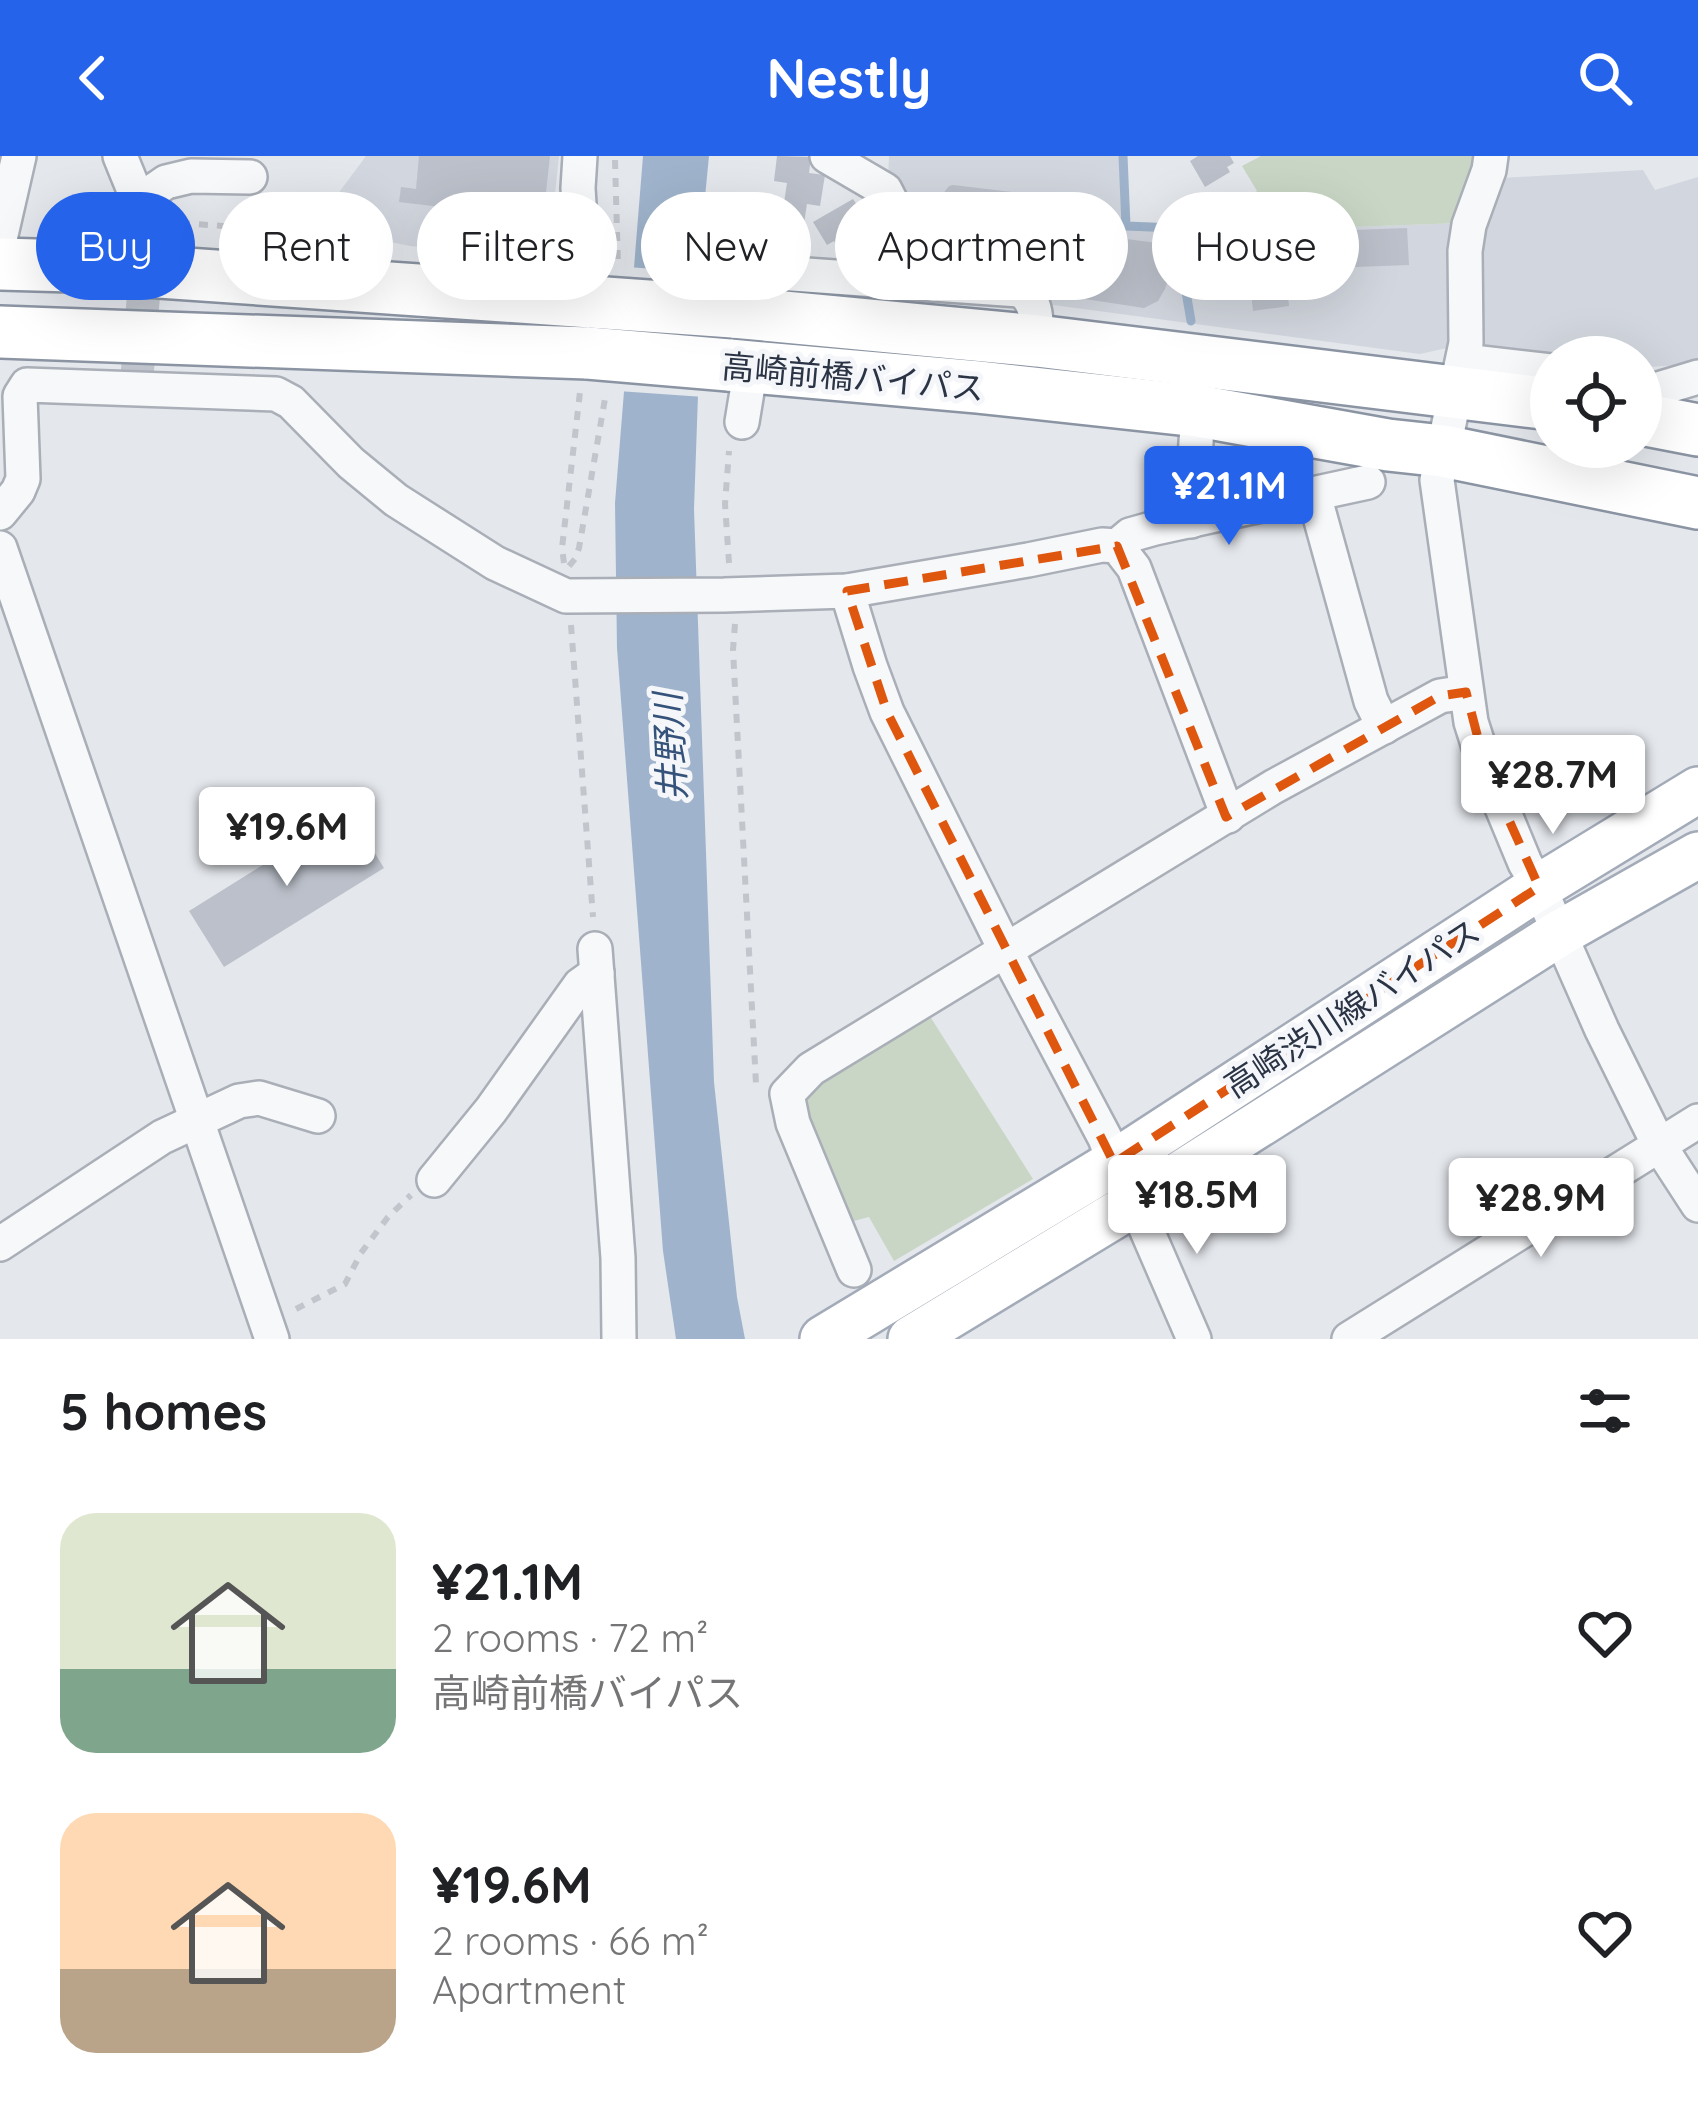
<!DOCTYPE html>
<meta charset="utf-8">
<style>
:root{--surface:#fff;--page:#f6f6f6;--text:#202124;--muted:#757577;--accent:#2563eb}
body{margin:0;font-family:Quicksand,"Noto Sans JP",sans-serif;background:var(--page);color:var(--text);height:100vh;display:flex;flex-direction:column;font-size:45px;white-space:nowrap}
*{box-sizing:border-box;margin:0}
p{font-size:39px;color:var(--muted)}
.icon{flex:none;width:66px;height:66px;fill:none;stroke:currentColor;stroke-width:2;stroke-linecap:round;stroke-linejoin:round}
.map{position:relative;height:1183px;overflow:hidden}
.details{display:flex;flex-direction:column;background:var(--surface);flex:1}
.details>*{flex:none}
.banner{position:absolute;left:36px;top:36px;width:1626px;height:108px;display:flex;gap:24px}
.tools{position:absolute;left:1530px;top:180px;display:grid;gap:24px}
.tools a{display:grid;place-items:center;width:132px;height:132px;border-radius:50%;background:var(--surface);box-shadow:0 12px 48px #0002;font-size:60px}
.price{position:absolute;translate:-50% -102px;padding:0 27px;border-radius:12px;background:#fff;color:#222;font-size:39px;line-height:78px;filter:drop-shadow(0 3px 6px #0008)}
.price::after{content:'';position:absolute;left:50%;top:72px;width:36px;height:27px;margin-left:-18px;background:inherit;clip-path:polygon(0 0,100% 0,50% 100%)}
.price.on{background:var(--accent);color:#fff}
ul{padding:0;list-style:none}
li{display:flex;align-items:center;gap:36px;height:300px;padding:0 60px}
li span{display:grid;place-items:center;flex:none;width:336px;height:240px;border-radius:36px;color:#555}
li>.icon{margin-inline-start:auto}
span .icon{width:144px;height:144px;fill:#fffc;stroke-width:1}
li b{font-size:51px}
h2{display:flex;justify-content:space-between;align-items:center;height:144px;padding:0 60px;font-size:51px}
.pill{padding:0 42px;border-radius:54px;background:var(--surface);box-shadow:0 12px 48px #0002;font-size:42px;line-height:108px}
.pill.on{background:var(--accent);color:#fff}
header{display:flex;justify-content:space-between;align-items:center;height:156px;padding:0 60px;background:var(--accent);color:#fff;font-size:54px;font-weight:700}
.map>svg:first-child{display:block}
</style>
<header><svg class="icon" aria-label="back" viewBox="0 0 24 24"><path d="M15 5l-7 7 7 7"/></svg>Nestly<svg class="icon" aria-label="search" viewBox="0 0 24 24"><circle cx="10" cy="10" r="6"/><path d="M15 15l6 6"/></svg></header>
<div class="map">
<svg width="1698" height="1183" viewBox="0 0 1698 1183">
<rect width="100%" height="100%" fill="#e4e7ec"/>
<g fill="#d2d6de">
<path d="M366 0H559L552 66 558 89 556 103 410 90 314 70Z"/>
<path d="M889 0H1123L1126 70 1175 72 1177 80 1245 75 1461 67 1456 190 1420 198 1046 148 1047 123 943 107 925 97 888 24Z"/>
<path d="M1643 14 1655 34 1698 21V208L1648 211H1641V201H1551L1477 194V83L1501 22Z"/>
</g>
<g fill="#c9d6c5">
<path d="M1261 0H1482L1461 67 1245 75 1241 45 1257 35 1242 10Z"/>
<path d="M926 854 1033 1023 894 1105 869 1061 850 1066 801 941 819 921Z"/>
</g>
<path fill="#9fb4cc" d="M643 0H709L705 41 694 353 714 926 737 1141 745 1183H676L663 1095 617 492 615 347Z"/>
<path fill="#e4e7ec" d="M628 111 708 117 704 241 618 235Z"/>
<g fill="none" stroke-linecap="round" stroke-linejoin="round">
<path stroke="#9fb4cc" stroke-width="9" d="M1123 0 1126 70 1175 72 1191 165"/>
</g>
<g fill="#bbc0ca">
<path d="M419 0H550L543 63 399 46 401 31 416 33Z"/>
<path d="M777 0 811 1 809 17 825 19 820 50 807 48 804 67 794 66 796 54 783 53 787 27 774 25Z"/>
<path d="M1198 0H1230L1234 7 1227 11 1230 16 1205 31 1190 5Z"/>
<path d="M953 29 1080 44 1078 51 1088 52V48L1113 52 1110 81 1158 87 1165 95 1169 121 1165 133 1158 145 1144 152 1059 139 1062 117 950 101 941 96 935 80 938 44 949 30Z"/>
<path d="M853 43 857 49 861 45 892 94 868 108H858L854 102 847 106 834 85 827 89 813 66Z"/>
<path d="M1407 72 1409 109 1301 113 1300 76Z"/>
<path d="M1281 76 1289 150 1253 155 1245 81Z"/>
<path d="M349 655 384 712 224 811 189 755Z"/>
</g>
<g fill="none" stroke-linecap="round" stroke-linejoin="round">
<path stroke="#bfc3cb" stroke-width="33" stroke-dasharray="33 16" stroke-linecap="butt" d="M137 220 149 71"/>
<defs>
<g id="minor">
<path d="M120 0 149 71"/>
<path d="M827 0 885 34 933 128"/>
<path d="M1491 0 1489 14 1469 69 1465 95 1466 187 1437 324 1471 566 1486 613 1525 707 1539 731 1602 874 1659 989 1698 1049"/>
<path d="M140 44 166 26 191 20 250 21"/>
<path d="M0 83 19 0"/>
<path d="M576 146 581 80 578 32 580 0"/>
<path d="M733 156C741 141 748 122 764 116L1020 134C1038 144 1036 166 1037 185"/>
<path d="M1464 205 1551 215"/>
<path d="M1647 264 1655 234 1698 221"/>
<path d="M742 266 751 211"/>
<path d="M1314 339 1371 545 1384 571"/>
<path d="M0 357 18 335 23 323 20 240 27 229 276 238 291 246 351 307 396 344 495 407 566 440 724 439 847 435 1028 404 1102 389 1117 390 1134 412 1228 660"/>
<path d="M1191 365 1198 255"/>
<path d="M1117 390 1130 379 1155 372 1368 326"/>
<path d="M0 392 272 1183"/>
<path d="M847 435 870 510 887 556 1006 795 1105 982 1114 1007"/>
<path d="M595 793 618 1102 619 1183"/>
<path d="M434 1024 491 954 580 829 597 817"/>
<path d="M1135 1047 1194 1183"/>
<path d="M0 1088 162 981 239 945 259 942 318 960"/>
<path d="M854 1114 793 967 787 938 811 913 1273 631 1440 540 1466 536"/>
<path d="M1349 1183 1698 965"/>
</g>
<g id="major">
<path d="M823 1183 1114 1007 1539 731 1698 634"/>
<path d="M911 1183 1135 1047 1560 777 1698 699"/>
</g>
<g id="highway">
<path d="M0 108 72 110 591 146"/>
<path d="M733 156 1037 185 1551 248"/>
<path d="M0 176 588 197"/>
<path d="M729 209 978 231 1198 255 1388 289 1443 295 1698 347"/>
<path d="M1641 263 1698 274"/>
</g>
</defs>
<use href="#minor" stroke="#a9aeb7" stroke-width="38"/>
<use href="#major" stroke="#a3abb8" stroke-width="50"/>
<use href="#highway" stroke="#8b94a3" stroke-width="56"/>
<g stroke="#c2c5cb" stroke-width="6" stroke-dasharray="9 9" stroke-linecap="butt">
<path d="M615 4 618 110"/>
<path d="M181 67 223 70 241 76"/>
<path d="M564 407 562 392 580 236"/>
<path d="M729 407 725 348 729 295"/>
<path d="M569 410 575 403 579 392 606 237"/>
<path d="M735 468 733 494 756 928"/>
<path d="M571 469 593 761"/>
<path d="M296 1153 345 1128 361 1097 388 1061 411 1039"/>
</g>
<use href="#minor" stroke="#f7f8fa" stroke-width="33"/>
<use href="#major" stroke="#fff" stroke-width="45"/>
<use href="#highway" stroke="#fff" stroke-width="51"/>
<defs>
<g id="highway-bridge">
<path d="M591 146 733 156"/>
<path d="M588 197 729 209"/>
</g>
</defs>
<use href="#highway-bridge" stroke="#8b94a3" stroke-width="56" stroke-linecap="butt"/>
<use href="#highway-bridge" stroke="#fff" stroke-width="51"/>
</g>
<path fill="none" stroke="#df570f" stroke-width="9" stroke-dasharray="24 15" stroke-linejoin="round" d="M1117 390 1226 661 1440 540 1466 536 1486 613 1539 731 1114 1007 887 556 847 435Z"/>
<g text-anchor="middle" stroke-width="10" stroke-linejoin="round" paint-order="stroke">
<g font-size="33" fill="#2b3445" stroke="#f4f6f9">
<text transform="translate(853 221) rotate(5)" y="12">高崎前橋バイパス</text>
<text transform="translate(1352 852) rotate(-33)" y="12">高崎渋川線バイパス</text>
</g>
<g font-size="36" font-style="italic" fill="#34527a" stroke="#f4f6f9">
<text transform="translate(670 591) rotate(-93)" y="13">井野川</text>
</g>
</g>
</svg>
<div class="tools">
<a><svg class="icon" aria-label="locate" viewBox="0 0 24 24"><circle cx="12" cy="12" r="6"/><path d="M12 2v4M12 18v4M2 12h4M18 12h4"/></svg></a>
</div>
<b class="price on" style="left:1229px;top:392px">¥21.1M</b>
<b class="price" style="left:1553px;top:681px">¥28.7M</b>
<b class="price" style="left:287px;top:733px">¥19.6M</b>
<b class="price" style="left:1197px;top:1101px">¥18.5M</b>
<b class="price" style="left:1541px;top:1104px">¥28.9M</b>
<div class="banner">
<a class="pill on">Buy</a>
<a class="pill">Rent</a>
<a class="pill">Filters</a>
<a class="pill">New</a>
<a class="pill">Apartment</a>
<a class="pill">House</a>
</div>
</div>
<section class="details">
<h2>5 homes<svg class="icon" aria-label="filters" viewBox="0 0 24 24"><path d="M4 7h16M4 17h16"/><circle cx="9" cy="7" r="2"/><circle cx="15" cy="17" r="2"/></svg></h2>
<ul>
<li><span style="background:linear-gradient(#dfe7d0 65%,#7fa58c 0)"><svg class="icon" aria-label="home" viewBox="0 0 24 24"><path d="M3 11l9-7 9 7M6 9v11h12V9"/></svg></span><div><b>¥21.1M</b><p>2 rooms · 72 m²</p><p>高崎前橋バイパス</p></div><svg class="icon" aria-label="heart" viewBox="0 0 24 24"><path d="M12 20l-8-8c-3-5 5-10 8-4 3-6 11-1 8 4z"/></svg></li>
<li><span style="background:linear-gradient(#ffd9b3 65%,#b9a48a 0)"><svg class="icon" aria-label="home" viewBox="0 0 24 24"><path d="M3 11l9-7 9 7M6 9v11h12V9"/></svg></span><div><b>¥19.6M</b><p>2 rooms · 66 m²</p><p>Apartment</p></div><svg class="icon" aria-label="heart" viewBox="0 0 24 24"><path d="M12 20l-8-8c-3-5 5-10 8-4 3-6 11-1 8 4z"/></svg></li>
</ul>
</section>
